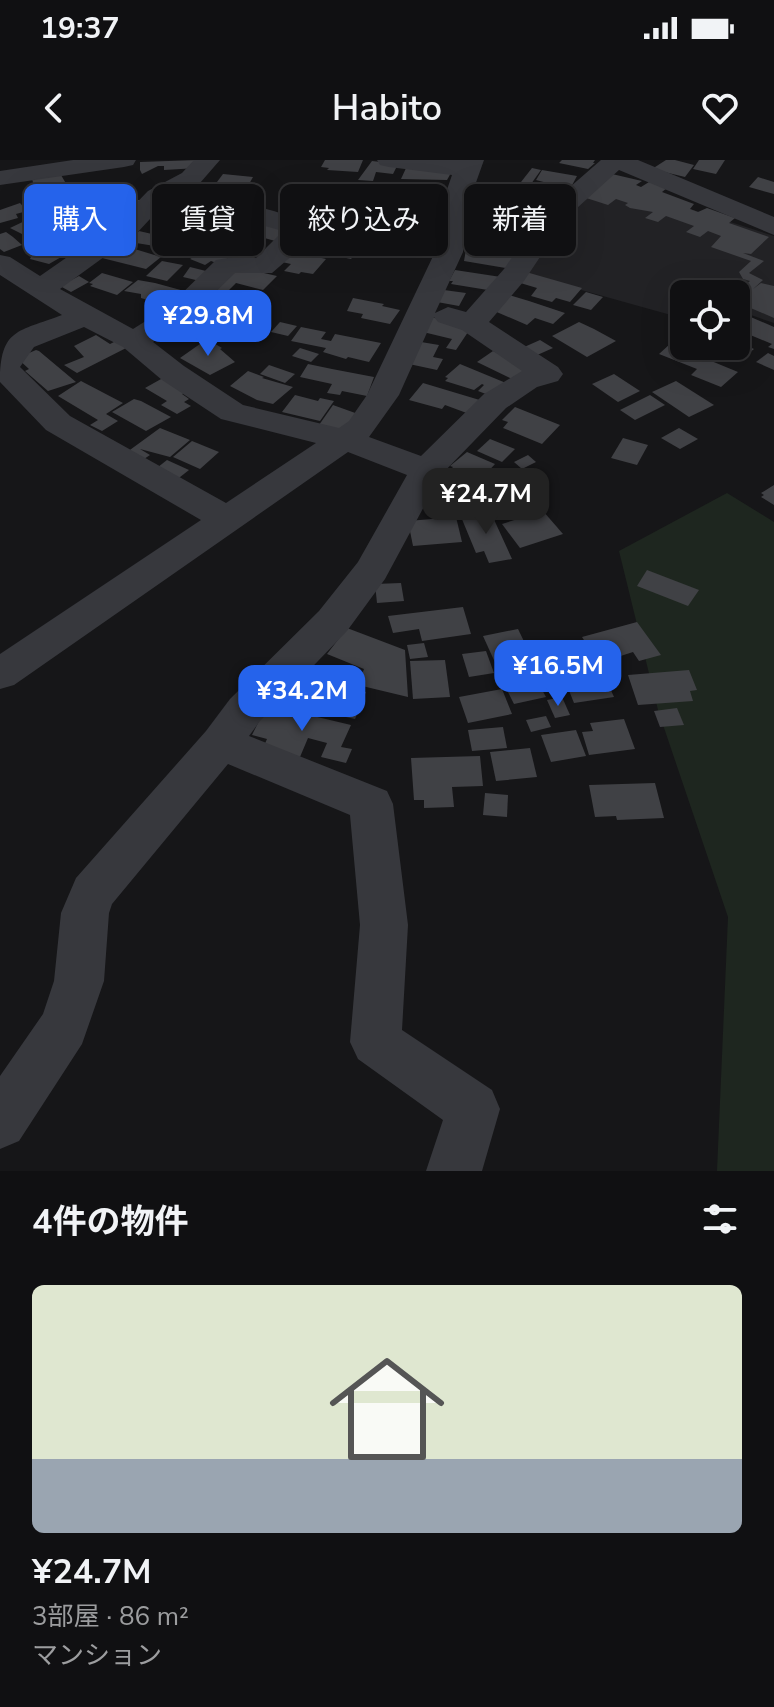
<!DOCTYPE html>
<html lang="ja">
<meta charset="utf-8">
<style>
:root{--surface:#101012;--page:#1e1e20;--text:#f1f3f6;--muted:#9c9d9f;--line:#303032;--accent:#2563eb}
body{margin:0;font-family:"Nunito Sans","Noto Sans JP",sans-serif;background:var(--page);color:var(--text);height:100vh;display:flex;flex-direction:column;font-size:30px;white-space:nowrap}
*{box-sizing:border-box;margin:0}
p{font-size:26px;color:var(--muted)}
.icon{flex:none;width:44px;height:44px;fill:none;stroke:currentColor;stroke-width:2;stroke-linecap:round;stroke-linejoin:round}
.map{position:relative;height:1011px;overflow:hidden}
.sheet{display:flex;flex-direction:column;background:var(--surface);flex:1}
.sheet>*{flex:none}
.guide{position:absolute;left:24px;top:24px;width:726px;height:72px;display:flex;gap:16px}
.fabs{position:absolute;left:670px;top:120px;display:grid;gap:16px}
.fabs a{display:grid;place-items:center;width:80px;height:80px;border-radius:12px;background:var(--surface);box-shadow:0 8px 32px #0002,0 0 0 2px var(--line);font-size:40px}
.price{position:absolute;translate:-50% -68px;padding:0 18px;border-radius:16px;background:var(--accent);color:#fff;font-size:26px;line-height:52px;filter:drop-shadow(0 2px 4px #0008)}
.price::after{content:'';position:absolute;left:50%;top:48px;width:24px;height:18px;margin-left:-12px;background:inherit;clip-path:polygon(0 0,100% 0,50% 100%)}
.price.active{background:#222;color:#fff}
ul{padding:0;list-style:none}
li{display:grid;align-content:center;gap:16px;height:424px;padding:0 32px}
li+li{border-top:2px solid var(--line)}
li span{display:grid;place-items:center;height:248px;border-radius:12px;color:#555}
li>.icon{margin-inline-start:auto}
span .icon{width:144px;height:144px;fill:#fffc;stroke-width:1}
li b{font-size:34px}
h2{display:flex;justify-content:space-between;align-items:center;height:96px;padding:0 32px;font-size:34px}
.chip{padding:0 28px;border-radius:12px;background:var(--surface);box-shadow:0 8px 32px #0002,0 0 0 2px var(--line);font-size:28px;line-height:72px}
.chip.active{background:var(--accent);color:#fff}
.status{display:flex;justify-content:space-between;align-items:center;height:56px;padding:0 40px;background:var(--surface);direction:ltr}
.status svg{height:22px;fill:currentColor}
header{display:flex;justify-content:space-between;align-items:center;height:104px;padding:0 32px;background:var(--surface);font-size:36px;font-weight:600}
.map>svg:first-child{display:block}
</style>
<div class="status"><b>19:37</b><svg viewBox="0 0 49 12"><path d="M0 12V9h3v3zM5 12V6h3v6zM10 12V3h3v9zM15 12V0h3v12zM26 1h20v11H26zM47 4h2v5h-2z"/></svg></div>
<header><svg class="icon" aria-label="back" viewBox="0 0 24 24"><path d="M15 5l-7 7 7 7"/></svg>Habito<svg class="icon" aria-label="heart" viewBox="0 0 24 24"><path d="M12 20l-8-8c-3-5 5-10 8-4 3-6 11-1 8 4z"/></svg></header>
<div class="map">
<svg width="774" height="1011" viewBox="0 0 774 1011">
<rect width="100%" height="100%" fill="#161618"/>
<path fill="#222225" d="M605 15 687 48 774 76V163L736 150V134H684V156L678 157 524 114 539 83Z"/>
<path fill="#1e261f" d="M727 333 774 362V1011H717L728 757 658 550 619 391Z"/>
<g fill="#404145">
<path d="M197 0 198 8 164 10V6H158L142 14 140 10V2Z"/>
<path d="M325 0H363L358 12 327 10 329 8 321 7Z"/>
<path d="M562 0H595L593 3H595L588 9 559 3Z"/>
<path d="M666 0H675L694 5 685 17 652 9Z"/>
<path d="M699 0H725L716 14 693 9Z"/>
<path d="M372 1 398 4 393 14 376 12 373 21 358 20Z"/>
<path d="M407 6 452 11 447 20 401 19Z"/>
<path d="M532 8 541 10 531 24 521 22Z"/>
<path d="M542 10 577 16 570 29 536 20Z"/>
<path d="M223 14 253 17 248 26 217 22Z"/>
<path d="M612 14 642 21 636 25 641 27 649 22 667 28 662 32 694 44 690 49 698 52 707 48 735 58 729 63 769 77 751 94 743 93 764 101 749 113 763 120 753 129 761 123 774 126V158L739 143 748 129 743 127 750 121 743 119 739 112 751 101 711 87 721 76 708 71 700 77 686 72 694 66 666 56 658 62 645 58 653 52 630 48 625 45 628 43 616 39 608 45 580 36Z"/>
<path d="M61 15 68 27 36 32 32 19Z"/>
<path d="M758 17 774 22V34L749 27Z"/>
<path d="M518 28 548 34 555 40 551 46 522 42 524 34 515 33Z"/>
<path d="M472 31 503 36 499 44 464 41Z"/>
<path d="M101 36 138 37 136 40H140L127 61 111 60 117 50 92 45Z"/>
<path d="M373 40 405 45 399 55 367 50Z"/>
<path d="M303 41 347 48 336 61 292 54Z"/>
<path d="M20 43 27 51 16 54 18 58 0 63V50Z"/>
<path d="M466 43 511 51 503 63 459 53Z"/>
<path d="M425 49 444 50 441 63 418 59Z"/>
<path d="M514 51 540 55 535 68 508 64Z"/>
<path d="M33 57 53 71 32 79 10 68Z"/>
<path d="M245 57 291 70 275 81 230 68Z"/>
<path d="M72 58 99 66 117 69 105 80 56 69Z"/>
<path d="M403 61 435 67 427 78H407L404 83 389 80Z"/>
<path d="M505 69 533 74 525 86 514 84 511 74 502 73Z"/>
<path d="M139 71 152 74 161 72 186 77 173 89 130 82Z"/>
<path d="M304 71 340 78 361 87 351 99 291 87Z"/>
<path d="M6 72 13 77 22 85 4 92 0 89V74Z"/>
<path d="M468 78 498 81 496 90 515 92 511 109 464 101Z"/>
<path d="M71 79 94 87 81 96 70 92 49 104 30 99 32 95 25 93 43 84 56 88Z"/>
<path d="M115 84 138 90 161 97 146 109 98 97Z"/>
<path d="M207 88 215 91 213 92 228 98 219 104 211 101 205 105 190 99Z"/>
<path d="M286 90 326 99 313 114 301 112 299 114 284 111 291 104 277 101Z"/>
<path d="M162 101 183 105 167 121 146 116Z"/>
<path d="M190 107 210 112 200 121 183 117Z"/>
<path d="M238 107 277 116 263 130 236 123 225 134 207 130Z"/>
<path d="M455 110 501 117 494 131 451 124 453 121H449Z"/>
<path d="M526 112 582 128 570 142 556 138 552 142 531 136 537 128 517 122Z"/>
<path d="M102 113 133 122 117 135 90 126 93 124 89 123Z"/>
<path d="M79 116 89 122 71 132 60 126Z"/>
<path d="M138 120 155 123 188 132 170 147 141 138V134L124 131Z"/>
<path d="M444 130 466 133 459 146 437 142Z"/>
<path d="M586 132 603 137 591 150 573 145Z"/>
<path d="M237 135 250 138 227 158 215 155 211 159 184 152 201 136 229 143Z"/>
<path d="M509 135 529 141 565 153 553 164 535 158 527 165 492 150Z"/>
<path d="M353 138 384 144 382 146 400 150 390 164 361 158 363 154 347 151Z"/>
<path d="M242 148 260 153 249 163 231 159Z"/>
<path d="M739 152 774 167V189L768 187 772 184 736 169V154Z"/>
<path d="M432 157 470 169 456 190 446 188 452 179 423 172Z"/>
<path d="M280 162 297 166 288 176 271 172Z"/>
<path d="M579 162 594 169 616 181 587 197 552 176Z"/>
<path d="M301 167 326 172 321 179 331 181 335 174 381 183 369 202 348 197 346 199 323 192 326 188 291 181Z"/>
<path d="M96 175 110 184 124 177 134 184 77 213 64 205 84 197 74 186Z"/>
<path d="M207 179 222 188 220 189 235 202 210 215 180 198Z"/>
<path d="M540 180 553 188 535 196 522 188Z"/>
<path d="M736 181 754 189 738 202 701 189 705 186H736Z"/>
<path d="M421 182 439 185 433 197 443 199 437 210 409 204Z"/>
<path d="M670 184 738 212 721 227 691 215 697 209 659 194Z"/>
<path d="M300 188 319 194 311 202 292 196Z"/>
<path d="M36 190 39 191 76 222 48 231 25 211 29 209 17 198Z"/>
<path d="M493 191 533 209 514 220 477 202Z"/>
<path d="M768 193 774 196V210L756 202Z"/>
<path d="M308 204 332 209 374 217 367 236 342 231 340 235 327 233 332 224 300 217Z"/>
<path d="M460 204 506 223 491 236 478 231 484 225 482 224 474 230 445 221 448 218 445 217Z"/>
<path d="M269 205 295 214 285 223 260 214Z"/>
<path d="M248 211 264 217 262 218 293 227 273 244 257 240 230 226Z"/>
<path d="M170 214 190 230 182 234 189 239 184 242 191 246 177 254 161 245 167 241 145 228Z"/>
<path d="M614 214 640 231 618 242 592 224Z"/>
<path d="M81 221 123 243 106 254 118 261 102 271 90 265 98 260 58 236Z"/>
<path d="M676 221 714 245 689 257 652 232Z"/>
<path d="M423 223 483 241 472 255 445 245 442 249 409 240Z"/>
<path d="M295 235 318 241 320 238 334 241 320 261 282 252Z"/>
<path d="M650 235 665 245 635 260 620 250Z"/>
<path d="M134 239 141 241 171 257 146 271 112 252Z"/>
<path d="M333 245 358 254 345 274 319 265Z"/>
<path d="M515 247 560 265 542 284 503 268 508 262 502 260Z"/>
<path d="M160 268 190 280 170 297 140 289 150 295 138 303 123 295Z"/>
<path d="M679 268 698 279 680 289 661 278Z"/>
<path d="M623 278 648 285 637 305 611 298Z"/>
<path d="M490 279 515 289 502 302 477 291Z"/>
<path d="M192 281 219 292 200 309 173 297Z"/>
<path d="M467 292 495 304 472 329 435 314 440 308 449 311 453 307 450 306Z"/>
<path d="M528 295 536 302 522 309 514 302Z"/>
<path d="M167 300 189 310 175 321 153 311Z"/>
<path d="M495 309 532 326 509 348 491 340 487 344 474 338 479 333 471 330Z"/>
<path d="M441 319 463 327 448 345 426 336Z"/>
<path d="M774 325V345L761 337 764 335 761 333Z"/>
<path d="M543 351 563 374 520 388 502 364Z"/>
<path d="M459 352 491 353 512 399 489 403 484 391 476 393Z"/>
<path d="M456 357 462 382 413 386 408 361Z"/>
<path d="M647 410 699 430 688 446 637 426Z"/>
<path d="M401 423 404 441 377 443 375 424Z"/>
<path d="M463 447 471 474 422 481 419 469 393 473 388 456Z"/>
<path d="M637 462 661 495 639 501 633 492 599 503 582 477Z"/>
<path d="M347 468 405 490 408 537 358 525 364 509 327 494Z"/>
<path d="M518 469 534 502 498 509 483 476Z"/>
<path d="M424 483 428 497 410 499 407 485Z"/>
<path d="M570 484 587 510 565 517 548 491Z"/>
<path d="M486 491 494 513 469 517 462 494Z"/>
<path d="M445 500 450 537 413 539 410 501Z"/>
<path d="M540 505 551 526 541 528 546 537 514 544 499 514Z"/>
<path d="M689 510 697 530 690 531 693 541 638 545 628 515Z"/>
<path d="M605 517 614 537 574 543 566 523Z"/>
<path d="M322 522 366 532 355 559 310 549Z"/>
<path d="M502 529 512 554 468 563 459 537Z"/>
<path d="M562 537 570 555 555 558 547 540Z"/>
<path d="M267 545 351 565 341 587 352 589 346 603 321 597 327 583 308 578 300 597 263 588 267 579 252 575Z"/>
<path d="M677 548 684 565 660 567 654 551Z"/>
<path d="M546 556 551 567 531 572 526 560Z"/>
<path d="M624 559 635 589 589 595 582 572 593 571 590 563Z"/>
<path d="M503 567 507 588 472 591 468 570Z"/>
<path d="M576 570 586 596 551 602 541 575Z"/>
<path d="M530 588 537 617 496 621 490 592Z"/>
<path d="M480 596 483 626 452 627 454 647 424 648V640H414L411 598Z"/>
<path d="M655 623 664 658 617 660 616 656 595 657 589 625Z"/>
<path d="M485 633 508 635 507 657 483 655Z"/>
</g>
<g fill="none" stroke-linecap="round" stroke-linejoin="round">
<g fill="#37383d" fill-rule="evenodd">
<path d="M73 0H136L133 5 124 7 0 25V11Z"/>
<path d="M194 0H220L200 23 183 32C206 36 301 52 312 68L294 94 272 113H235L188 159 153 182 184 206 243 245 339 268 349 261 367 235 435 92 438 56 452 15 389 7 380 5 377 0H484L464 56 463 92 435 153 448 147 466 152 504 109 547 47 601 0H638L774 57V75L619 10 566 58 524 121 489 162 558 207 563 214 558 221 537 227 506 248 441 315 385 419 347 471 260 561 249 576 387 631 393 644 408 765 402 870 492 930 500 949 482 1011H426L443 960 358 899 350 882 360 765 350 655 228 604 112 744 109 753 104 821 82 884 19 981 0 989V916L43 854 54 821 61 753 76 718 206 571 230 539 319 451 358 402 407 315 348 292 14 525 0 529V494L201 360 46 270 0 222C0 168 18 172 62 155L0 115V95L10 97 40 116 119 61 148 31 182 13ZM163 45 229 56 283 71 256 98 240 96 216 100 168 147 133 169 60 129 137 73ZM434 157 438 162 462 170 522 211 484 234 421 296 369 277 399 235ZM84 167 123 187 162 220 221 259 316 283 226 343 70 256 20 207 34 187Z"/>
</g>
</g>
</svg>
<div class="fabs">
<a><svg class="icon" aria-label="locate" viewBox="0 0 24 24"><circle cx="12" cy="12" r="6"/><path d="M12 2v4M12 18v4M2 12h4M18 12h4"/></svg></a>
</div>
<b class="price" style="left:208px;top:198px">¥29.8M</b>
<b class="price active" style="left:486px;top:376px">¥24.7M</b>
<b class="price" style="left:558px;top:548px">¥16.5M</b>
<b class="price" style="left:302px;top:573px">¥34.2M</b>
<div class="guide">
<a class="chip active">購入</a>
<a class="chip">賃貸</a>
<a class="chip">絞り込み</a>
<a class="chip">新着</a>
</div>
</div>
<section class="sheet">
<h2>4件の物件<svg class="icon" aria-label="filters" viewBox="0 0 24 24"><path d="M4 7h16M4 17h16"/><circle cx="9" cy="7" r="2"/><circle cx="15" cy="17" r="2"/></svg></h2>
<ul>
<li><span style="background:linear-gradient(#dfe7d0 70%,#9aa5b1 0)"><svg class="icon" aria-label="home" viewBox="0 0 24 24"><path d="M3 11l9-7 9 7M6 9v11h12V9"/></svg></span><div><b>¥24.7M</b><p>3部屋 · 86 m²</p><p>マンション</p></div></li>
</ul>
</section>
